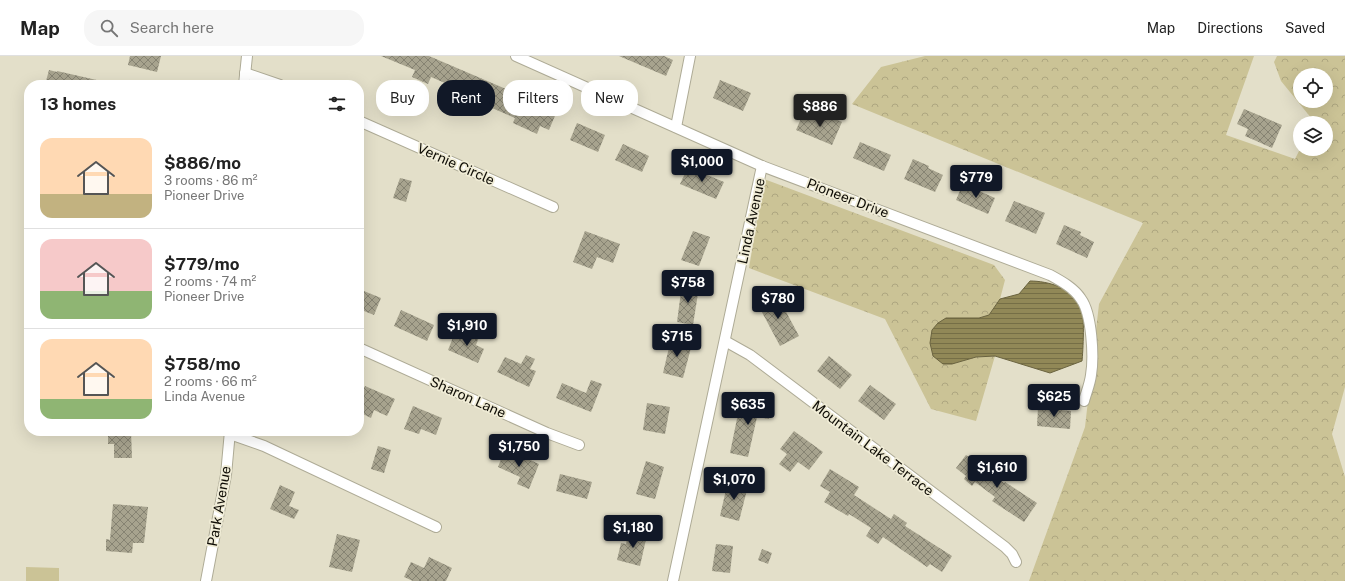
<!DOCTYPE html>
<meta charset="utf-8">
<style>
:root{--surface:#fff;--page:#f6f6f6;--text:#222;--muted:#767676;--line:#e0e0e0;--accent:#111827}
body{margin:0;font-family:"Public Sans",sans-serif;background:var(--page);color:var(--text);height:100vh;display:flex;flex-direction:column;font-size:15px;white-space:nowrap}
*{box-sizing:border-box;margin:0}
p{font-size:13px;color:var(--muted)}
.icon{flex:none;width:22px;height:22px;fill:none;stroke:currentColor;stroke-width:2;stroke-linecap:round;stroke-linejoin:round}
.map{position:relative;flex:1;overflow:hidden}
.sheet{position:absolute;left:24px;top:24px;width:340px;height:356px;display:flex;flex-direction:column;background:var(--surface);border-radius:16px;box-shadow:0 4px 16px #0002}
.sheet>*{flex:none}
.banner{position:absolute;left:376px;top:24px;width:380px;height:36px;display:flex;gap:8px}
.buttons{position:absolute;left:1293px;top:12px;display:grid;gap:8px}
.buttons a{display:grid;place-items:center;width:40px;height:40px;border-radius:50%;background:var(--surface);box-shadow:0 4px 16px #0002;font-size:20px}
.price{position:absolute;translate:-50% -34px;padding:0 9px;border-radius:4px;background:var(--accent);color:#fff;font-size:13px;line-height:26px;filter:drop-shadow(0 1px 2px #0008)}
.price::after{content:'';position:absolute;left:50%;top:24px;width:12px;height:9px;margin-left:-6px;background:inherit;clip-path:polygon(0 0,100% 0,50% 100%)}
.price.selected{background:#222;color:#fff}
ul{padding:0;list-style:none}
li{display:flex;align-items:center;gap:12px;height:100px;padding:0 16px}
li+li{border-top:1px solid var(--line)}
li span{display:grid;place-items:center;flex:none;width:112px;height:80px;border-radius:12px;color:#555}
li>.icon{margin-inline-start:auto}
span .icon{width:48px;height:48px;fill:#fffc;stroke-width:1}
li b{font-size:17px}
h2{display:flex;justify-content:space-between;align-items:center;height:48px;padding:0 16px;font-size:17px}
.pill{padding:0 14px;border-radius:16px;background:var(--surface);box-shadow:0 4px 16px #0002;font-size:14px;line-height:36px}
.pill.selected{background:var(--accent);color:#fff}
header{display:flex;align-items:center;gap:24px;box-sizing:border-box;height:56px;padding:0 20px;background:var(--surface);border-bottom:1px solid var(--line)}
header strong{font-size:19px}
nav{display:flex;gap:22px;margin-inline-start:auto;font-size:14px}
.search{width:280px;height:36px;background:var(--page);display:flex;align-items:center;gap:10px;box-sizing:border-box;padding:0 14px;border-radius:16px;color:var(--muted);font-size:15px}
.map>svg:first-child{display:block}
</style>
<header>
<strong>Map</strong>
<div class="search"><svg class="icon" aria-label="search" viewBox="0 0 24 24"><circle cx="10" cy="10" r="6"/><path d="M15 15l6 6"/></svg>Search here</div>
<nav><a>Map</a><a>Directions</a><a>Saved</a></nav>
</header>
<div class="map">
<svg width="1345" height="525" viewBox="0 0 1345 525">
<defs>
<pattern id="forest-crowns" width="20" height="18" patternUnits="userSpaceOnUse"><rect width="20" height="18" fill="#cbc396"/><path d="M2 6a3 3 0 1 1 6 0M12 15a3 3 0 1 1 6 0" fill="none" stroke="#ada680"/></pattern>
<pattern id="water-rules" width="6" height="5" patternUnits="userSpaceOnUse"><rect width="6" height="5" fill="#918857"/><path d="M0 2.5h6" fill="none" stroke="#756e46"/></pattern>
<pattern id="building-cross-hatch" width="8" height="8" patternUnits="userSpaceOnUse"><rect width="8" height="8" fill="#a7a38e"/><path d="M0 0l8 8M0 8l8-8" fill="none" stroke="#868372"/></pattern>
</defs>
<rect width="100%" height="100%" fill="#e3dfc9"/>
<g fill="url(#forest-crowns)" fill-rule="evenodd">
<path d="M925 0H1254L1226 79 1295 103 1300 93H1326V67H1311L1312 63 1281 25 1274 6 1277 0H1345V331L1332 378 1345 421V525H1029L1085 371 1099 248 1143 167 852 48 881 11ZM1300 19H1326V45H1300Z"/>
<path d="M764 123 994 209 1005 224 1000 243 989 259 979 262H946L952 308 976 301 995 300 976 365 931 353 885 263 749 212Z"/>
</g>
<path fill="#cbc396" d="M26 511 59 512V525H26Z"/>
<path fill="url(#water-rules)" stroke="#6a633f" d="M1030 225C1048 225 1072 232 1081 249 1085 257 1083 296 1082 305L1050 317 995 300 976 301 952 308H943L933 300 930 287 932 274 938 267 946 262H979L989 259 1000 243 1019 238Z"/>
<g fill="url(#building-cross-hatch)">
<path d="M130 0H161L157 16 128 9Z"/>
<path d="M381 0H429L557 55 549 74 540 70 537 78 513 67 515 62 464 40 466 36 431 21 428 28 412 21 415 14Z"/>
<path d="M619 0H664L673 4 666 20Z"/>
<path d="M49 14 57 16V15L101 25 100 29H45Z"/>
<path d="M720 24 751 37 743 55 713 42Z"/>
<path d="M1244 53 1282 69 1272 92 1245 80 1248 73 1237 68Z"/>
<path d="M820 56 842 66 832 89 796 74 803 58 817 64Z"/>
<path d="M577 67 605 79 598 96 570 84Z"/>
<path d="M860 86 891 99 884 115 853 102Z"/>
<path d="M623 88 649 100 642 116 615 104Z"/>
<path d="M913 103 929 110 928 112 943 119 935 136 904 123Z"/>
<path d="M688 111 724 126 716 143 680 128Z"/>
<path d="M400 122 412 125 406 146 393 142Z"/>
<path d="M963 128 995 142 988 158 956 144Z"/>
<path d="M1014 145 1045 157 1036 178 1005 165Z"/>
<path d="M1064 169 1081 176 1080 179 1094 186 1087 202 1056 188Z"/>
<path d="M585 175 620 188 613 207 597 201 592 213 573 206Z"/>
<path d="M693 175 710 181 699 210 681 204Z"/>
<path d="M682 228 699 231 693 269 677 266Z"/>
<path d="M359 233 381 242 374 259 359 253Z"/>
<path d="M776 237 799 280 780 290 757 247Z"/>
<path d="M401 254 434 269 427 285 394 270Z"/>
<path d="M466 275 479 281 476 289 484 293 478 307 448 294 454 279 463 283Z"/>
<path d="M671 283 692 288 683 322 663 317Z"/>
<path d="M526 299 535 303 530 313 536 315 529 331 497 316 505 301 521 308Z"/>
<path d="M829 300 852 319 840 333 817 315Z"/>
<path d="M591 324 602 328 591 356 556 342 562 327 586 337Z"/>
<path d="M870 329 896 348 884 364 858 345Z"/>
<path d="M365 330 395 343 387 360 374 354 371 362 361 357 364 350 359 348V343Z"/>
<path d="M741 343 772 350 769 363 757 361 748 401 730 397Z"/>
<path d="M647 347 670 351 665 378 643 374Z"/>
<path d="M413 350 442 362 436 379 421 373 419 378 404 373Z"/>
<path d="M1038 352 1071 355 1070 373 1037 370Z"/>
<path d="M108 375H131L132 402H114V388H108Z"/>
<path d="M794 375 823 396 809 414 798 406 790 416 779 408 787 398 780 393Z"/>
<path d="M378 390 391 394 384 417 371 413Z"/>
<path d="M505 393 539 408 529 433 517 428 520 421 498 411Z"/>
<path d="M966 399 981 410 984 405 992 411 988 415 1004 427 1005 426 1037 447 1024 466 992 445 995 441 975 426 972 430 964 423 966 420 956 412Z"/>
<path d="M646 405 664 411 655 443 636 438Z"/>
<path d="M830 413 859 431 854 439 891 463 894 458 907 467 905 470 952 500 942 516 930 508 927 511 883 481 878 488 866 480 871 472 849 458 848 460 824 446 830 436 820 430Z"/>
<path d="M560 418 592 426 587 443 556 435Z"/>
<path d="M728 425 748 430 739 465 720 460Z"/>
<path d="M280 429 295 436 289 450 299 454 294 463 270 453Z"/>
<path d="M113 448 148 451 144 487H133L132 497 106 495V483L110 484Z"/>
<path d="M629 475 647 479 640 510 617 504 621 487 626 488Z"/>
<path d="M337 478 360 484 352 516 329 511Z"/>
<path d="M716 488 733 490 730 517 712 515Z"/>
<path d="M762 493 772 497 768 508 758 504Z"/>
<path d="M429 501 452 512 446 525H413L404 521 411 506 424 512Z"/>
</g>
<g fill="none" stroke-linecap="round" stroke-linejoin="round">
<defs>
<g id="street">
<path d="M516 0 762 110 1050 219C1061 225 1074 232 1081 243 1092 258 1094 301 1091 319 1090 328 1086 337 1084 345"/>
<path d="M245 17 280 29"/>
<path d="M244 29 247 0"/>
<path d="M359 65 553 151"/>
<path d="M676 71 690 0"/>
<path d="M725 285 750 299 1005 491 1012 498 1016 506"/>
<path d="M359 292 547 377 579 389"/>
<path d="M230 378 264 390 436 471"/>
<path d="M206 525 226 419 230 375"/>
<path d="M673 525 762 110"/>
</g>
</defs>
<use href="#street" stroke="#aeab96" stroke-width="12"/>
<use href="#street" stroke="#fff" stroke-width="10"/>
</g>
<g text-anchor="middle" stroke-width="3.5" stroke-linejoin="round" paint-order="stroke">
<g font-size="14" fill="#0f0d06" stroke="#f0ecd6">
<text transform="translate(456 108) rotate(24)" y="5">Vernie Circle</text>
<text transform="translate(848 142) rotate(21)" y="5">Pioneer Drive</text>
<text transform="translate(751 165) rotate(-78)" y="5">Linda Avenue</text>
<text transform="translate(468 341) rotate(24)" y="5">Sharon Lane</text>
<text transform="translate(873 392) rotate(37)" y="5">Mountain Lake Terrace</text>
<text transform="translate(219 450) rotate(-80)" y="5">Park Avenue</text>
</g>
</g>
</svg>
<div class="buttons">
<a><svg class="icon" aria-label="locate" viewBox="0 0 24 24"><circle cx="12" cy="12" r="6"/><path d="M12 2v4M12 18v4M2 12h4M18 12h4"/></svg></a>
<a><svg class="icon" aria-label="layers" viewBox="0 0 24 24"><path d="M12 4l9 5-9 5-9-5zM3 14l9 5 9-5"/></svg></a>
</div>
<b class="price selected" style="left:820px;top:72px">$886</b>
<b class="price" style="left:702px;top:127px">$1,000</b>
<b class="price" style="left:976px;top:143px">$779</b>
<b class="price" style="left:688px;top:248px">$758</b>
<b class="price" style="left:778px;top:264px">$780</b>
<b class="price" style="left:467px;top:291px">$1,910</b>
<b class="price" style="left:677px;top:302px">$715</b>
<b class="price" style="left:1054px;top:362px">$625</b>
<b class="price" style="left:748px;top:370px">$635</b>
<b class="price" style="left:519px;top:412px">$1,750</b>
<b class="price" style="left:997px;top:433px">$1,610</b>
<b class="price" style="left:734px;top:445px">$1,070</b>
<b class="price" style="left:633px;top:493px">$1,180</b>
<div class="banner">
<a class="pill">Buy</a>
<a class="pill selected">Rent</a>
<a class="pill">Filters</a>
<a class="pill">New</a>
</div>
<section class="sheet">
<h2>13 homes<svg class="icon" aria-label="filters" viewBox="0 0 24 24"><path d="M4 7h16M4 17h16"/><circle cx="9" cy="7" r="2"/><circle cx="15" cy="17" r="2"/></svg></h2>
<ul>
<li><span style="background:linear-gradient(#ffd9b3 70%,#c2b280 0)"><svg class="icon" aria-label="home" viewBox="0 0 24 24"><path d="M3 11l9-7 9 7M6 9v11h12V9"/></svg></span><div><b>$886/mo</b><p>3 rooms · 86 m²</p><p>Pioneer Drive</p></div></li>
<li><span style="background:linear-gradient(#f6c9c9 65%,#8fb573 0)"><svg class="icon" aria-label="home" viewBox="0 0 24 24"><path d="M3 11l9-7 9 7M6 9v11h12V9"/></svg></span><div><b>$779/mo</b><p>2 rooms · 74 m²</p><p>Pioneer Drive</p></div></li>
<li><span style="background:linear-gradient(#ffd9b3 75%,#8fb573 0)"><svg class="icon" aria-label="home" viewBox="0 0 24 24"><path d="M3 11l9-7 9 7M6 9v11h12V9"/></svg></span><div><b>$758/mo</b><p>2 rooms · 66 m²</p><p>Linda Avenue</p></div></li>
</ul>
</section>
</div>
